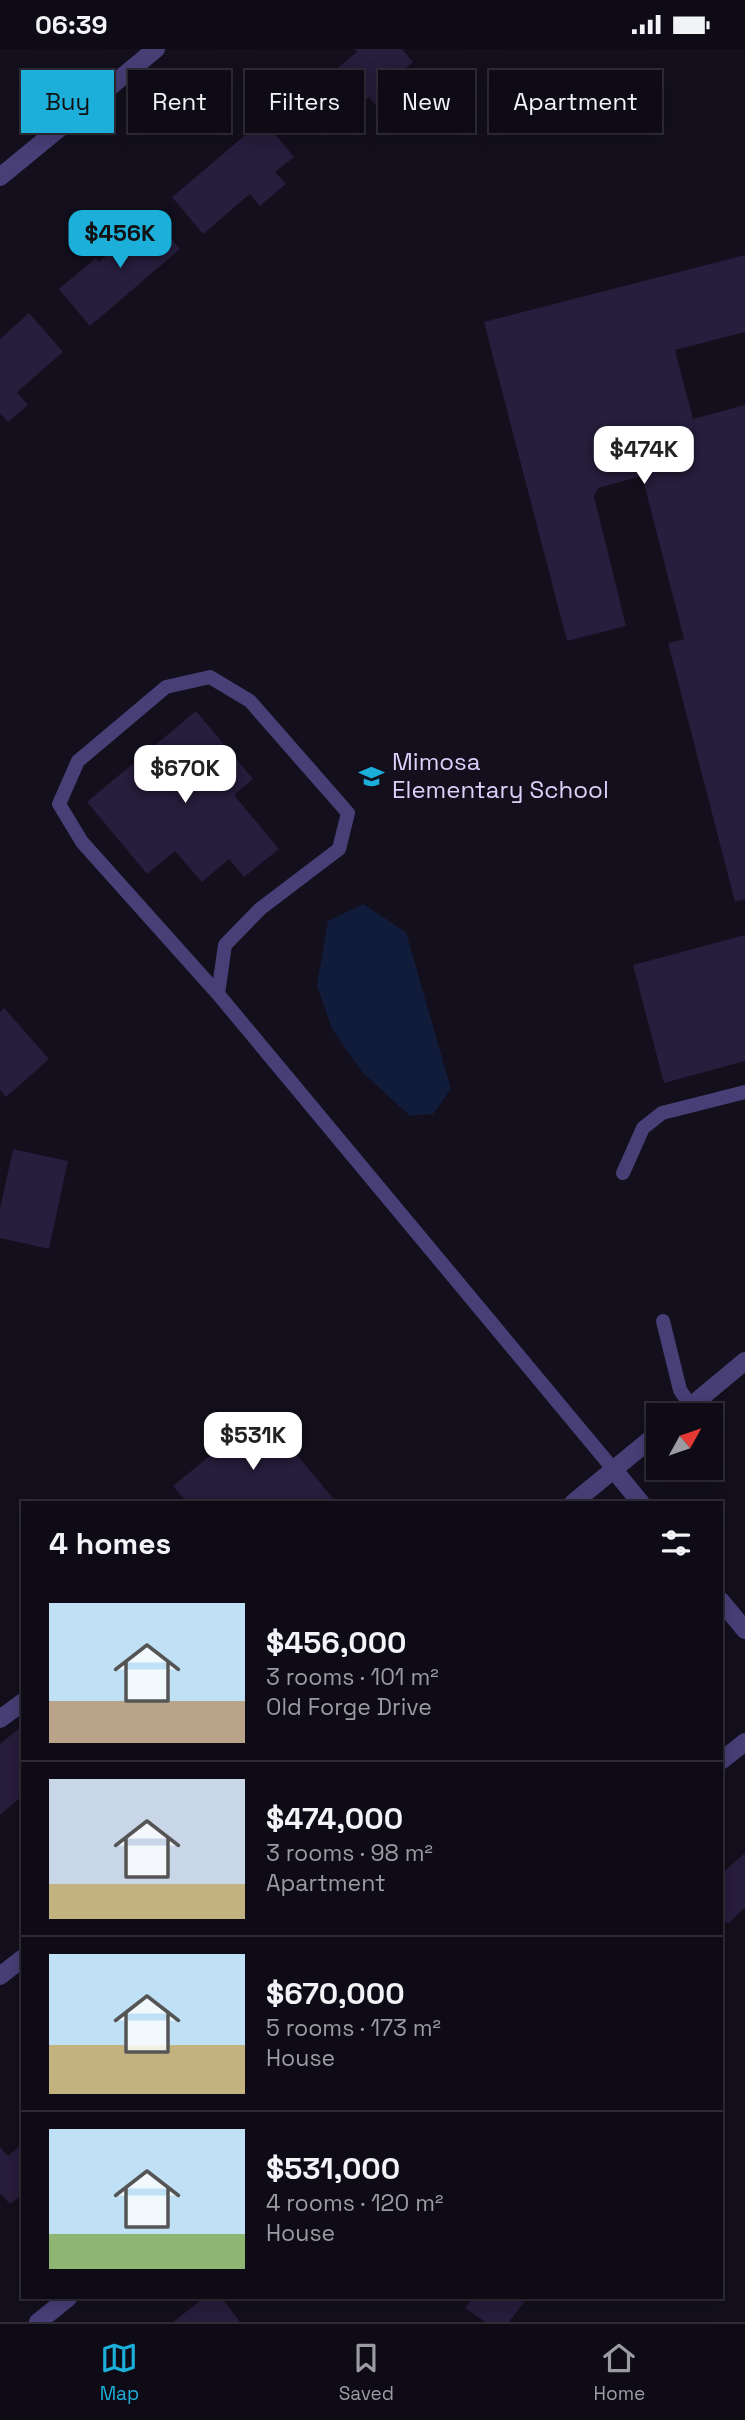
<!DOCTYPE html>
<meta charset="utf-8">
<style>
:root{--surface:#0e0b16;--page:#1c1923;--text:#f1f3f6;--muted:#9b9ba1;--line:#2e2b35;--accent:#1cafda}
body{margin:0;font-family:"Space Grotesk",sans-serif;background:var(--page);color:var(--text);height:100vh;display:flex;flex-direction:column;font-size:26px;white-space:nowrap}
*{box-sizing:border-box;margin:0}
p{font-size:23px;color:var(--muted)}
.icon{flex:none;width:38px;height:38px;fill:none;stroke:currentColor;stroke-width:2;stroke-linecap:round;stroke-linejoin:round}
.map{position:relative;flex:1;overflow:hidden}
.panel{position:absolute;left:21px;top:1452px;width:702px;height:798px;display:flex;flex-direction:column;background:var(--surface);border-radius:0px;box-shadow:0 4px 18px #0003,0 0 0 2px var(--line)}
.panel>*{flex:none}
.hud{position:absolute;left:21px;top:21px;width:704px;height:63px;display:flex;gap:14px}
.needle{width:46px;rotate:50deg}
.buttons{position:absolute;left:646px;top:1354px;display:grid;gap:14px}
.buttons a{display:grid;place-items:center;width:77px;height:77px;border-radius:0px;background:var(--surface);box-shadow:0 4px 18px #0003,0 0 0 2px var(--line);font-size:35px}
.price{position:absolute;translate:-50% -60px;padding:0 16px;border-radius:14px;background:#fff;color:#222;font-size:23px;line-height:46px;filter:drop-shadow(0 2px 4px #0008)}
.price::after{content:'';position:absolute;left:50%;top:42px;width:21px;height:16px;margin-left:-10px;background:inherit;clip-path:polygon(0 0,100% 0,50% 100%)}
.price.current{background:var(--accent);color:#111}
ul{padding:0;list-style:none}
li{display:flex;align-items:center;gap:21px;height:175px;padding:0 28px}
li+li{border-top:2px solid var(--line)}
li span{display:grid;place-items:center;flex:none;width:196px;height:140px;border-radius:0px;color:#555}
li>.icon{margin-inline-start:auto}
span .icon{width:84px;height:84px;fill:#fffc;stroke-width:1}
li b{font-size:30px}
h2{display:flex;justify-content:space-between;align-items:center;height:84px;padding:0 28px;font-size:30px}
.chip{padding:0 24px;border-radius:0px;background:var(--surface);box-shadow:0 4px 18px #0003,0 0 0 2px var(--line);font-size:24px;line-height:63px}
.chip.current{background:var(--accent);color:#111}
.status{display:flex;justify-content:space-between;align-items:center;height:49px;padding:0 35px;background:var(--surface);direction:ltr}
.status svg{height:19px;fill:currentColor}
.dock{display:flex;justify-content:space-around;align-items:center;height:98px;border-top:2px solid var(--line);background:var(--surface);font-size:19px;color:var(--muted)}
.dock a{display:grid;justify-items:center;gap:4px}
.dock .current{color:var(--accent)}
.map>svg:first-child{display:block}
</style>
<div class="status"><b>06:39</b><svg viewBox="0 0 49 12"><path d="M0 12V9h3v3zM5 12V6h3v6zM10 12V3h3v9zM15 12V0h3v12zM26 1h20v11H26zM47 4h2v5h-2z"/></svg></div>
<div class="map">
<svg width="745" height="2273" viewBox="0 0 745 2273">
<rect width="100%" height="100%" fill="#130f1d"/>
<path fill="#111b3a" d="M363 855 406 883 451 1040 433 1065 410 1067 362 1023 332 980 317 936 328 872Z"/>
<g fill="#271d3c">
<path d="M355 0H402L413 13 393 30 402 40 379 60 369 48 324 87 293 51 328 21 334 22 357 3Z"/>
<path d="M263 71 294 108 275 123 286 135 260 157 250 145 203 185 172 148Z"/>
<path d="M149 164 180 200 90 277 59 240 96 209 99 213 125 191 122 187Z"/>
<path d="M745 206V283L675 301 693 370 745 356V850L735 853 668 594 684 590 642 427 598 439 594 447 626 577 567 592 484 273Z"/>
<path d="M29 264 63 303 17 343 28 356 8 373 0 364V290Z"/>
<path d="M196 662 253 730 234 746 279 800 244 828 229 810 202 833 175 802 147 825 87 753Z"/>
<path d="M745 886V1012L664 1034 633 916Z"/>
<path d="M4 959 49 1010 6 1048 0 1041V963Z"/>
<path d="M13 1100 68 1112 49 1200 0 1189V1160Z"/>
<path d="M262 1364 337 1454H187L173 1437Z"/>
<path d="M23 1676V1746L0 1766V1695Z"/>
<path d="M745 1804V1858L729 1874 721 1872V1825Z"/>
<path d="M20 2097 23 2100V2152L19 2148 10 2155 1 2145 0 2146V2098L8 2107Z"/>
<path d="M204 2249H222L240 2273H173Z"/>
<path d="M472 2249H527L509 2273H485L465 2259Z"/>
</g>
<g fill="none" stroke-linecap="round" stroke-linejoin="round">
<g stroke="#483f77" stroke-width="14">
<path d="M218 945 82 793 59 755 78 712 166 638 210 628 250 652 348 764 339 800 260 860 225 896 218 945 614 1421"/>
<path d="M623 1124 643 1079 662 1064 745 1043"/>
<path d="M663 1272 680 1341 691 1357"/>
</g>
<g stroke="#483f77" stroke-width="18">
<path d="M0 128 156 0"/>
<path d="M614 1421 641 1454"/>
<path d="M721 1552 745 1581"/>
<path d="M0 1670 23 1653"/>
<path d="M721 1712 745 1693"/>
<path d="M38 2273 68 2249"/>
</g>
<g stroke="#483f77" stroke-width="18">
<path d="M679 1367 745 1312"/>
<path d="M573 1454 658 1384"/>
<path d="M0 1927 23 1909"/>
</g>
</g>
<defs>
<symbol id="school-bare" viewBox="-9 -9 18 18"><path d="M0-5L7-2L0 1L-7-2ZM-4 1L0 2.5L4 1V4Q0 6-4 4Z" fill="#1cafda" stroke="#130f1d" stroke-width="2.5" paint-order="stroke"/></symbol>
</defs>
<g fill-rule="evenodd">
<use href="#school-bare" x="354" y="710" width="35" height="35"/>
</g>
<g text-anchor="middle" stroke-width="5" stroke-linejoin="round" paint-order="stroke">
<g font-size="24" fill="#dbd1f9" stroke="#130f1d" text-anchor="start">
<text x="392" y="721">Mimosa<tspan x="392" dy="28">Elementary School</tspan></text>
</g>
</g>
</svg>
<div class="buttons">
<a><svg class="needle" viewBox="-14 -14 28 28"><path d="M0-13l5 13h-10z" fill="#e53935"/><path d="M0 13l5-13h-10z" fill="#9b9ba1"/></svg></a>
</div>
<b class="price current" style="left:120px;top:221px">$456K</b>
<b class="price" style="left:644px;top:437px">$474K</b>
<b class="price" style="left:185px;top:756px">$670K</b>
<b class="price" style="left:253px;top:1423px">$531K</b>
<div class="hud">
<a class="chip current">Buy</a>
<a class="chip">Rent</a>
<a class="chip">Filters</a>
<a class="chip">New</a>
<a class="chip">Apartment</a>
</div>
<section class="panel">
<h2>4 homes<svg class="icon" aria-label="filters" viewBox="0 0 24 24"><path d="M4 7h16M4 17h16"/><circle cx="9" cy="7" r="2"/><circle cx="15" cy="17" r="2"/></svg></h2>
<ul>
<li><span style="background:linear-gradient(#bfe0f5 70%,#b9a48a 0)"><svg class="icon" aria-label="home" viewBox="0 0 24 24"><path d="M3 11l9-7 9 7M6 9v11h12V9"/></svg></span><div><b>$456,000</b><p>3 rooms · 101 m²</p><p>Old Forge Drive</p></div></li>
<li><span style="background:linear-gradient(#c9d6e8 75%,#c2b280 0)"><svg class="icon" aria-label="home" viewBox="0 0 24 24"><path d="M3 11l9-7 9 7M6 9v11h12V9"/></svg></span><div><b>$474,000</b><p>3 rooms · 98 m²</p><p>Apartment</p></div></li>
<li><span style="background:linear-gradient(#bfe0f5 65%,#c2b280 0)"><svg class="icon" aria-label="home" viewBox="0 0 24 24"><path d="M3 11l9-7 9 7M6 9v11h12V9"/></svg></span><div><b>$670,000</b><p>5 rooms · 173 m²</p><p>House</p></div></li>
<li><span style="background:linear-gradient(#bfe0f5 75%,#8fb573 0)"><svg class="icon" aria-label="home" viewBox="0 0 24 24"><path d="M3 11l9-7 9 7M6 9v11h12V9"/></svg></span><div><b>$531,000</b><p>4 rooms · 120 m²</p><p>House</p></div></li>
</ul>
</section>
</div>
<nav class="dock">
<a class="current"><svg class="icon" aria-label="map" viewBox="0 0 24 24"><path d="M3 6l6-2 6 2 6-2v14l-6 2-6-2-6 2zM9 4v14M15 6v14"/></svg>Map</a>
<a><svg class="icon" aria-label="saved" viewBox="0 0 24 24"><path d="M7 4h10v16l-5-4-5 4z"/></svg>Saved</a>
<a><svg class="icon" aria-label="home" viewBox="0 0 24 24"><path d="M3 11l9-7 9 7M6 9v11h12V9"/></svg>Home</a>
</nav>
